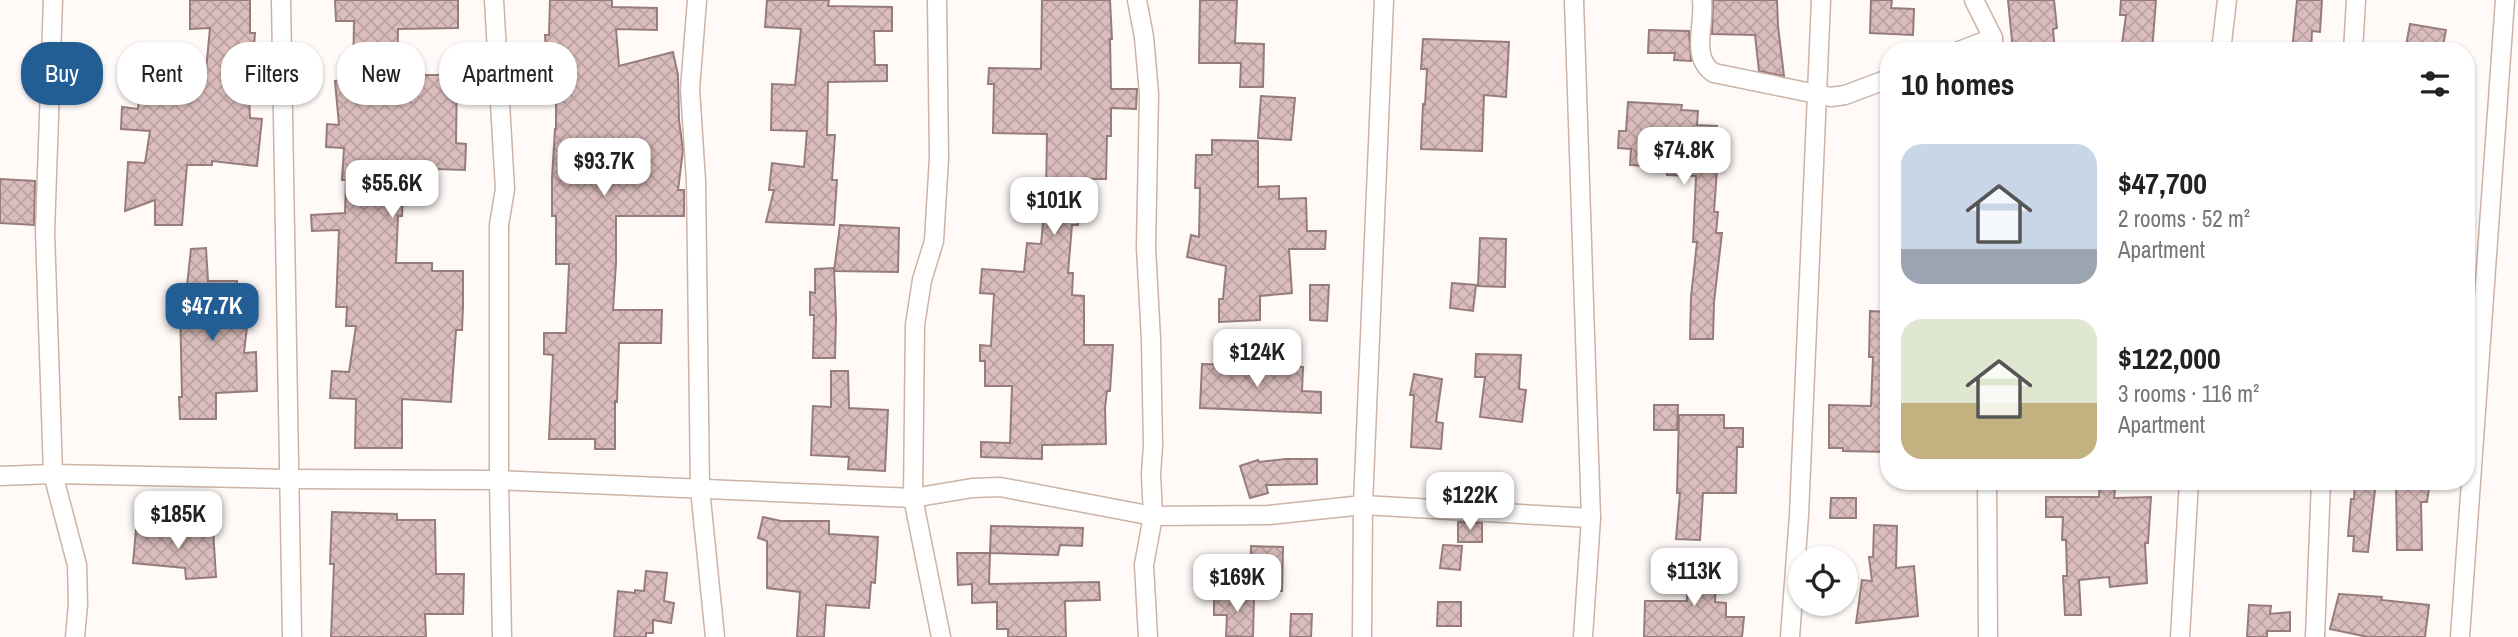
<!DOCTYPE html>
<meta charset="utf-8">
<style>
:root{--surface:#fff;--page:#f2f2f2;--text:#222;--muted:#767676;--accent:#225d94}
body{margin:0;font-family:"Archivo Narrow",sans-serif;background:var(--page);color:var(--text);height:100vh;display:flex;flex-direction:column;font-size:26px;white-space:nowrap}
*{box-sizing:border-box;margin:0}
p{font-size:23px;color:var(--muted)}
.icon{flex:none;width:38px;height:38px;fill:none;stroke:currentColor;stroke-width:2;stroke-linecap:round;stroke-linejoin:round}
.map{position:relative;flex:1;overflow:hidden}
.sheet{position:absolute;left:1880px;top:42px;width:595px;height:448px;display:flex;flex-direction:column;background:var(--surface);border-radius:28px;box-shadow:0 2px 5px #0004}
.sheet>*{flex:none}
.banner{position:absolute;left:21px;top:42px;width:665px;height:63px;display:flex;gap:14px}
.tools{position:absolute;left:1788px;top:546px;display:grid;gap:14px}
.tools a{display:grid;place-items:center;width:70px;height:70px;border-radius:50%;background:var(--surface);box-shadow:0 2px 5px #0004;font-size:35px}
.price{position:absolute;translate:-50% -60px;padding:0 16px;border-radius:14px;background:#fff;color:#222;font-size:23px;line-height:46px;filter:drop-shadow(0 2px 4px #0008)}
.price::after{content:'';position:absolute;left:50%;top:42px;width:21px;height:16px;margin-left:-10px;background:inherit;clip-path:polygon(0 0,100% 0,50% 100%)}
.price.current{background:var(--accent);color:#fff}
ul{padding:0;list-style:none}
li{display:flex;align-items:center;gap:21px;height:175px;padding:0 21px}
li span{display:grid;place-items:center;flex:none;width:196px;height:140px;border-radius:21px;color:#555}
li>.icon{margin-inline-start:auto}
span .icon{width:84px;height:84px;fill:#fffc;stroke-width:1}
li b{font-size:30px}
h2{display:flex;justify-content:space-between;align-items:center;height:84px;padding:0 21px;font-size:30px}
.chip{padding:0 24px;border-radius:28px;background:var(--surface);box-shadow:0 2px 5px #0004;font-size:24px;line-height:63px}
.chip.current{background:var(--accent);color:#fff}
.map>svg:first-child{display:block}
</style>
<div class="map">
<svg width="2518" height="637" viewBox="0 0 2518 637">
<defs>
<pattern id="building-cross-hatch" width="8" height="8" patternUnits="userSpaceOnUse" patternTransform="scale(1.75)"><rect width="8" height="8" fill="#dabdbc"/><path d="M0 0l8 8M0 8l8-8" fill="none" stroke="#bba2a1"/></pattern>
</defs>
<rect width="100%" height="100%" fill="#fffaf7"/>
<g fill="url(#building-cross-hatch)" stroke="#977c7c" stroke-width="2">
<path d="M190 0H250V33H255L253 60 228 58 230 97H249L250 118 262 119 257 166 212 161V165H187L182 225H155V200L125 211 128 162 145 163 150 131 121 129 122 107 138 109 142 69 206 70 210 28 190 29Z"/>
<path d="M335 0H458V28L398 29 397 75H457L456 143 466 144 465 170 404 168 402 216H398L396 263H432V271H463V306L462 330H456L451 402 402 399V448H355L356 399 330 398 332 371 349 372 356 326H346L347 307H336L339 230 312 231 311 215 345 213 346 180H342L344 148 326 147 327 124 339 125 335 81 353 78 354 21H336Z"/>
<path d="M550 0H612V7L657 8V30L616 29 619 66 673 52 678 75 679 120 683 150 678 190H684V216H616V263L613 310H662L661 343H619L617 402 615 401V449H595V439H549L553 355 544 354V333H566L569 264H556V216H552V178L555 129H556V78H543V54L546 53 545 35H549Z"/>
<path d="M767 0H829L828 6 892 7V31H874L875 65H887V81L828 82 827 135H835L832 180H837L834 225 766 222 774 190H769L772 163 804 167 807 131 771 130 772 84 795 85 801 29 765 27Z"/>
<path d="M1042 0H1110L1112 39H1110L1111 89H1137L1136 109 1111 108V136H1107L1106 179H1082L1078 225H1072L1068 273H1073L1072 295 1084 296V345H1113L1110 391H1107L1105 408 1106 444 1042 445V459L981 457V442L1010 443 1012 386H985V361H980V345L991 346 994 294 980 293 982 269 1024 272 1027 243 1041 244 1046 193 1047 134 993 133 994 84H988L989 68 1041 69Z"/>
<path d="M1200 0H1237L1235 43 1264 44 1263 87H1240L1241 63H1199Z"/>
<path d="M1713 0H1777L1778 26 1784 76 1759 71 1755 35 1712 34Z"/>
<path d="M1871 0H1892L1891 8 1914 9 1913 35 1870 33Z"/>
<path d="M2008 0H2054L2057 28 2053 29 2055 51H2013Z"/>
<path d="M2121 0H2156L2152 51H2121L2126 15H2120Z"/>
<path d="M2297 0H2322L2320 32 2312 31 2311 51H2292Z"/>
<path d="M2410 24 2446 30 2442 51H2405Z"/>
<path d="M1649 30 1689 31 1691 61 1674 60 1675 53H1648Z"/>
<path d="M1423 39 1509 42 1506 97 1484 95 1482 151 1421 149 1423 104 1425 105 1427 69H1421Z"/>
<path d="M1261 96 1295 98 1291 140 1258 138Z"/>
<path d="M1628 102 1682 105 1681 110 1698 111 1697 125 1717 126 1716 155H1718L1714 212H1718L1716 233H1722L1714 302 1713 339H1690L1691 297 1697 242H1693L1696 176 1667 175V167L1630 165 1631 149 1618 148 1619 131H1626Z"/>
<path d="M1212 140 1258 141V187L1279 186V199L1306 198 1307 231H1326L1325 249H1289L1292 293 1260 296V320L1219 322V299H1223L1226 266 1187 257 1191 235 1199 237 1200 188H1195L1196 155H1212Z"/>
<path d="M0 179 35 181 34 225 0 223Z"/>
<path d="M840 225 899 228 898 272 834 271Z"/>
<path d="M1480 238 1506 239 1505 287 1478 286Z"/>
<path d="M206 248 208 281H237L238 317 248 318 244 353 256 352 257 391 216 393V419H180L179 397H182L180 304H185L191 249Z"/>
<path d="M834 268 836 318 835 358H813L814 315H810V292L815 293V269Z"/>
<path d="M1452 283 1476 285 1473 311 1450 308Z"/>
<path d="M1310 285H1329L1327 321 1310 320Z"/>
<path d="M1870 311 1888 312V452L1843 451V448H1829V405L1871 406 1873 357H1869Z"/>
<path d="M1476 354 1521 355 1519 389 1526 390 1522 422 1480 417 1485 377H1475Z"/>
<path d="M1202 364 1303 367 1302 391 1321 392V413L1200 408Z"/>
<path d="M831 371H848L849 408 888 410 885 471 848 469 849 457 811 455 813 406 831 407Z"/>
<path d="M1414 374 1442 379 1436 422 1443 423 1441 449 1411 447 1414 395H1410Z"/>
<path d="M1654 405H1678L1677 430H1654Z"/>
<path d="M1679 415H1724V428H1743V447H1737L1736 493H1703L1700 540 1676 539 1680 493H1677Z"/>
<path d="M1286 459H1317V484L1266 485 1268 493 1250 498 1240 466 1258 460 1259 462Z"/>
<path d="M2100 481H2116L2114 498 2151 497 2148 543H2145L2147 583 2110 587 2109 577 2079 580 2081 615H2065L2063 576H2067L2066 540H2062L2063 517H2046V497H2099Z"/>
<path d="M2355 481H2376L2368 552 2353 551 2354 536H2348L2351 499H2354Z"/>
<path d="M2396 481H2430L2427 502H2421L2422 550H2397Z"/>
<path d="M1831 498H1856V518H1830Z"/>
<path d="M332 512 397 514V520H435L436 574H464L463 614H425L426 637H331L334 564H330Z"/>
<path d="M763 517 781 521H829V534L878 537 875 583 871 582 869 608 826 605 824 637H797L800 592 767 588V541L758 538Z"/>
<path d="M1458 522 1482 523V542H1458Z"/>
<path d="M1874 525 1897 526 1896 568 1914 566 1918 616 1856 623 1862 580 1872 581 1869 557H1873Z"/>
<path d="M991 526 1083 528 1082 546 1060 545 1058 555 990 553Z"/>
<path d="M213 529 216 577 186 579 185 568 133 563 136 530 183 535V530Z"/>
<path d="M1443 545 1462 546 1460 570 1440 568Z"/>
<path d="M1251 546 1283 547 1282 591 1250 590Z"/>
<path d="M957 553H990L989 584 1099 582 1100 600 1065 601 1066 637H1008V629H997V602L972 603V584L958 585Z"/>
<path d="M1689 555 1717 556 1715 602 1726 603V617H1744L1742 637H1644L1645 601H1687Z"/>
<path d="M646 571 667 573 664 601 674 603 671 623 653 620V633H646V637H614L618 591 635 593V590L644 591Z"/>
<path d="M2339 594 2382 597 2381 600 2429 605 2425 637H2368L2330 629Z"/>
<path d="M1214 596H1254L1253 637 1226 636 1227 615H1214Z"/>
<path d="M1438 602H1461V626H1437Z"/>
<path d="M2249 605 2271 606 2270 614 2290 612V631H2267V637H2247Z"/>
<path d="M1291 614H1312L1311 637H1290Z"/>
</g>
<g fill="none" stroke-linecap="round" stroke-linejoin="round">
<defs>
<g id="minor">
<path d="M53 0 45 232 53 474 77 565 78 604 75 637"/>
<path d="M281 0 292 637"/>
<path d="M494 0 505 189 499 225V480L502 637"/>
<path d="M697 0 690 89 696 181 700 489 715 637"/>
<path d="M937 0 939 158 934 241 922 280 915 325 913 498 941 637"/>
<path d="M1137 0 1144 37 1149 94 1146 247 1151 340 1153 445 1151 474 1153 516 1144 565 1148 637"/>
<path d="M1574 0 1591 518 1583 637"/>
<path d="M1702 0C1705 25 1690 58 1714 73L1831 97 1845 95 1888 79"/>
<path d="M1974 0 1993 38V51"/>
<path d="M1959 51 1993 38"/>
<path d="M2221 51 2227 0"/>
<path d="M2353 51 2356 0"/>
<path d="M0 476 53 474 290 479 499 480 913 498 972 488 1000 487 1153 516 1269 515 1363 505 1591 518"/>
<path d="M1987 481 1988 637"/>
<path d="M1362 637 1363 505 1384 0"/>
<path d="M1790 637 1799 515 1821 0"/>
<path d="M2180 637 2189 481"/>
<path d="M2315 637 2321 481"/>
<path d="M2460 637 2505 0"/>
</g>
</defs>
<use href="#minor" stroke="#cbb3a6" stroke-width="21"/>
<use href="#minor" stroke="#fff" stroke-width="18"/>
</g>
</svg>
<div class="tools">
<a><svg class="icon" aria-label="locate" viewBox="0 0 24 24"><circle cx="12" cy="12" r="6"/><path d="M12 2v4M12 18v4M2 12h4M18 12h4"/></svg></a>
</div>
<b class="price" style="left:1684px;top:187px">$74.8K</b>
<b class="price" style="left:604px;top:198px">$93.7K</b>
<b class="price" style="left:392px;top:220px">$55.6K</b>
<b class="price" style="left:1054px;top:237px">$101K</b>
<b class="price current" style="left:212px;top:343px">$47.7K</b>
<b class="price" style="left:1257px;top:389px">$124K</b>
<b class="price" style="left:1470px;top:532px">$122K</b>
<b class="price" style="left:178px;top:551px">$185K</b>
<b class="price" style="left:1694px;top:608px">$113K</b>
<b class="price" style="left:1237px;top:614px">$169K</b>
<div class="banner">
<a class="chip current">Buy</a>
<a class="chip">Rent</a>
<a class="chip">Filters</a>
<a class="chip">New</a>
<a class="chip">Apartment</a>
</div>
<section class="sheet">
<h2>10 homes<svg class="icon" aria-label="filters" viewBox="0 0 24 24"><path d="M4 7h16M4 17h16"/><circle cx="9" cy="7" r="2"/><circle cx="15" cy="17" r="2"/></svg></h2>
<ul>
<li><span style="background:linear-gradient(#c9d6e8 75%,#9aa5b1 0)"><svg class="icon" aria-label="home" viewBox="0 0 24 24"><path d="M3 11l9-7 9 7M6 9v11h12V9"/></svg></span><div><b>$47,700</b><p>2 rooms · 52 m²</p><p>Apartment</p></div></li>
<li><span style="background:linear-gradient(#dfe7d0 60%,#c2b280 0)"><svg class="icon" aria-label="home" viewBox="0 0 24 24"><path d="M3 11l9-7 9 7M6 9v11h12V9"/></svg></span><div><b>$122,000</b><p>3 rooms · 116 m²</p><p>Apartment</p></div></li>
</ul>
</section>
</div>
